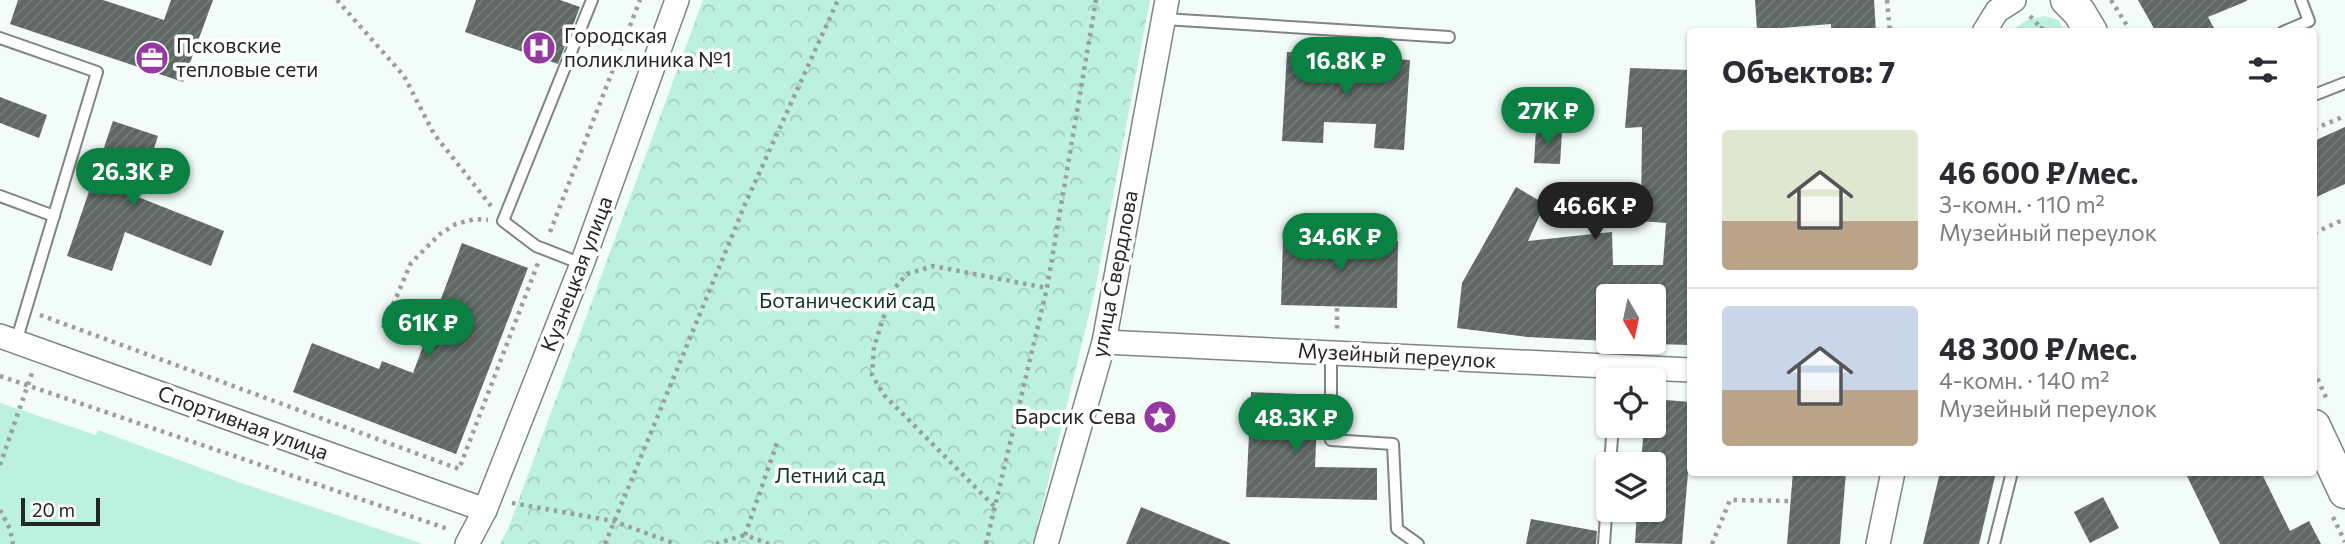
<!DOCTYPE html>
<html lang="ru">
<meta charset="utf-8">
<style>
:root{--surface:#fff;--page:#f7f7f7;--text:#2b2b33;--muted:#7c7c81;--line:#e1e1e2;--accent:#0b8043}
body{margin:0;font-family:Commissioner,sans-serif;background:var(--page);color:var(--text);height:100vh;display:flex;flex-direction:column;font-size:26px;white-space:nowrap}
*{box-sizing:border-box;margin:0}
p{font-size:23px;color:var(--muted)}
.icon{flex:none;width:38px;height:38px;fill:none;stroke:currentColor;stroke-width:2;stroke-linecap:round;stroke-linejoin:round}
.map{position:relative;flex:1;overflow:hidden}
.panel{position:absolute;left:1687px;top:28px;width:630px;height:448px;display:flex;flex-direction:column;background:var(--surface);border-radius:7px;box-shadow:0 2px 5px #0004}
.panel>*{flex:none}
.needle{width:46px;rotate:171deg}
.controls{position:absolute;left:1596px;top:284px;display:grid;gap:14px}
.controls a{display:grid;place-items:center;width:70px;height:70px;border-radius:7px;background:var(--surface);box-shadow:0 2px 5px #0004;font-size:35px}
.scale{position:absolute;left:21px;bottom:18px;width:79px;box-sizing:border-box;padding-left:7px;border:4px solid #242726;border-top:0;font-size:19px;line-height:24px;white-space:nowrap;color:#242726;-webkit-text-stroke:5px #fff;paint-order:stroke}
.price{position:absolute;translate:-50% -60px;padding:0 16px;border-radius:24px;background:var(--accent);color:#fff;font-size:23px;line-height:46px;filter:drop-shadow(0 2px 4px #0008)}
.price::after{content:'';position:absolute;left:50%;top:42px;width:21px;height:16px;margin-left:-10px;background:inherit;clip-path:polygon(0 0,100% 0,50% 100%)}
.price.active{background:#222;color:#fff}
ul{padding:0;list-style:none}
li{display:flex;align-items:center;gap:21px;height:175px;padding:0 35px}
li+li{border-top:2px solid var(--line)}
li span{display:grid;place-items:center;flex:none;width:196px;height:140px;border-radius:7px;color:#555}
li>.icon{margin-inline-start:auto}
span .icon{width:84px;height:84px;fill:#fffc;stroke-width:1}
li b{font-size:30px}
h2{display:flex;justify-content:space-between;align-items:center;height:84px;padding:0 35px;font-size:30px}
.map>svg:first-child{display:block}
</style>
<div class="map">
<svg width="2345" height="544" viewBox="0 0 2345 544">
<defs>
<pattern id="park-crowns" width="20" height="18" patternUnits="userSpaceOnUse" patternTransform="scale(1.75)"><rect width="20" height="18" fill="#bcf0df"/><path d="M2 6a3 3 0 1 1 6 0M12 15a3 3 0 1 1 6 0" fill="none" stroke="#a1cebf"/></pattern>
<pattern id="building-hatch" width="6" height="6" patternUnits="userSpaceOnUse" patternTransform="scale(1.75)"><rect width="6" height="6" fill="#5f6865"/><path d="M-1 1l2-2M0 6l6-6M5 7l2-2" fill="none" stroke="#767e7b"/></pattern>
</defs>
<rect width="100%" height="100%" fill="#f2fcf8"/>
<g fill="#bcf0df">
<path d="M2045 16 2058 20 2065 31H2011L2027 20Z"/>
<path d="M0 403 96 435 98 430 241 483 423 544H0Z"/>
</g>
<path fill="url(#park-crowns)" d="M703 0H1150L1095 290 1033 544H500L508 529Z"/>
<g fill="url(#building-hatch)">
<path d="M18 0H103L164 20 171 0H213L183 82 10 24Z"/>
<path d="M476 0H560L580 7 558 64 465 32Z"/>
<path d="M1755 0H1874L1876 32H1831V24L1757 30Z"/>
<path d="M2138 0H2247V1L2208 17 2216 32H2156Z"/>
<path d="M1287 52 1410 60 1404 150 1374 148 1376 124 1324 122 1323 143 1282 141Z"/>
<path d="M1630 68 1690 70V345L1654 344V296H1608V341L1527 337 1457 328 1462 283 1516 187 1545 204 1528 241 1612 232 1613 265H1663L1666 223 1641 221 1642 127 1625 128Z"/>
<path d="M0 97 47 115 39 138 0 123Z"/>
<path d="M113 121 158 136 138 197 224 231 211 266 125 232 112 271 67 256Z"/>
<path d="M2345 127V184L2314 198V141Z"/>
<path d="M1536 130 1562 132 1560 164 1534 163Z"/>
<path d="M1283 238 1398 241 1397 308 1281 305Z"/>
<path d="M462 243 528 268 456 454 293 392 312 343 379 369 382 361 413 373Z"/>
<path d="M1251 392 1318 395 1315 467 1377 468V500L1246 497Z"/>
<path d="M1654 399 1690 402V449L1682 544 1635 543 1637 509H1654V464H1641L1644 425H1654Z"/>
<path d="M1793 472H1846L1840 544H1787Z"/>
<path d="M1940 472H1996L1979 544H1923Z"/>
<path d="M2185 472H2261L2290 531 2309 521 2321 544H2220Z"/>
<path d="M2103 497 2119 528 2090 543 2074 512Z"/>
<path d="M1141 507 1230 543V544H1126Z"/>
<path d="M1531 519 1597 531 1596 544H1526Z"/>
</g>
<g fill="none" stroke-linecap="round" stroke-linejoin="round">
<defs>
<g id="service">
<path d="M1164 19 1449 37"/>
<path d="M2283 32 2309 21 2301 0"/>
<path d="M0 38 97 72 16 342"/>
<path d="M2314 95 2345 83"/>
<path d="M0 196 54 216"/>
<path d="M582 264 536 246 503 221 592 0"/>
<path d="M1331 353V440L1393 444 1397 529 1418 544"/>
<path d="M1610 464 1613 425"/>
<path d="M1604 544 1608 488"/>
<path d="M1994 544 2012 472"/>
</g>
<g id="minor">
<path d="M1984 32 1997 11 2014 0"/>
<path d="M0 336 485 510"/>
<path d="M1104 342 1690 370"/>
<path d="M467 544 485 510 582 264 677 0"/>
<path d="M1046 544 1104 342 1167 0"/>
<path d="M1878 544 1893 472"/>
</g>
<g id="secondary">
<path d="M2067 0 2079 12 2091 32"/>
<path d="M2314 426 2345 492"/>
</g>
</defs>
<use href="#service" stroke="#7d8683" stroke-width="14"/>
<use href="#minor" stroke="#7d8683" stroke-width="26"/>
<use href="#secondary" stroke="#7d8683" stroke-width="35"/>
<g stroke="#989f9c" stroke-width="4.5" stroke-dasharray="3.5 5" stroke-linecap="butt">
<path d="M337 0 404 76 434 134 491 206"/>
<path d="M1887 0 1890 32"/>
<path d="M2111 0 2131 32"/>
<path d="M2030 16 2041 28"/>
<path d="M2033 32 2041 28 2050 32"/>
<path d="M2314 129 2345 116"/>
<path d="M550 232 640 0"/>
<path d="M2314 233 2345 219"/>
<path d="M1337 308V331"/>
<path d="M40 315 459 469 538 263"/>
<path d="M383 328 411 263 440 234 456 224 475 219 488 220"/>
<path d="M2314 371 2328 402"/>
<path d="M0 376 448 529"/>
<path d="M0 465 32 373"/>
<path d="M512 503 613 521 676 544"/>
<path d="M994 506 884 395 872 375 874 347 892 291 907 274 933 266 1047 288"/>
<path d="M0 510 10 529 13 544"/>
<path d="M2333 517 2345 542"/>
<path d="M605 544 746 202 838 0"/>
<path d="M716 544 745 535"/>
<path d="M769 544 745 535 777 443"/>
<path d="M986 544 1047 288 1096 0"/>
<path d="M1712 544 1730 500 1790 501"/>
</g>
<use href="#service" stroke="#fff" stroke-width="10"/>
<use href="#minor" stroke="#fff" stroke-width="23"/>
<use href="#secondary" stroke="#fff" stroke-width="32"/>
</g>
<defs>
<symbol id="hospital-disc" viewBox="-11 -11 22 22"><circle r="9.5" fill="#9538a2" stroke="#fff"/><path d="M-5-5h3v3.5h4V-5h3V5h-3V1.5h-4V5h-3Z" fill="#fff"/></symbol>
<symbol id="office-disc" viewBox="-11 -11 22 22"><circle r="9.5" fill="#9538a2" stroke="#fff"/><path d="M-6-3h4V-5.5h4V-3h4V5H-6ZM-1-4.5V-3h2v-1.5ZM-6 0V1H6V0Z" fill="#fff"/></symbol>
<symbol id="sight-disc" viewBox="-11 -11 22 22"><circle r="9.5" fill="#9538a2" stroke="#fff"/><path d="M0-6L1.8-2.2L6-1.7L2.9 1.2L3.7 5.4L0 3.3L-3.7 5.4L-2.9 1.2L-6-1.7L-1.8-2.2Z" fill="#fff"/></symbol>
</defs>
<g fill-rule="evenodd">
<use href="#hospital-disc" x="520" y="29" width="38" height="38"/>
<use href="#office-disc" x="133" y="39" width="38" height="38"/>
<use href="#sight-disc" x="1141" y="398" width="38" height="38"/>
</g>
<g text-anchor="middle" stroke-width="7" stroke-linejoin="round" paint-order="stroke">
<g font-size="21" fill="#242726" stroke="#fff" text-anchor="start">
<text x="564" y="43">Городская<tspan x="564" dy="24">поликлиника №1</tspan></text>
<text x="176" y="53">Псковские<tspan x="176" dy="24">тепловые сети</tspan></text>
<text x="1136" y="424" text-anchor="end">Барсик Сева</text>
</g>
<g font-size="21" fill="#242726" stroke="#fff">
<text transform="translate(577 274) rotate(-69)" y="7">Кузнецкая улица</text>
<text transform="translate(1115 274) rotate(-79)" y="7">улица Свердлова</text>
<text transform="translate(1397 356) rotate(3)" y="7">Музейный переулок</text>
<text transform="translate(243 423) rotate(20)" y="7">Спортивная улица</text>
</g>
<g font-size="21" fill="#13332a" stroke="#fff">
<text x="847" y="308">Ботанический сад</text>
<text x="830" y="483">Летний сад</text>
</g>
</g>
</svg>
<div class="controls">
<a><svg class="needle" viewBox="-14 -14 28 28"><path d="M0-13l5 13h-10z" fill="#e53935"/><path d="M0 13l5-13h-10z" fill="#7c7c81"/></svg></a>
<a><svg class="icon" aria-label="locate" viewBox="0 0 24 24"><circle cx="12" cy="12" r="6"/><path d="M12 2v4M12 18v4M2 12h4M18 12h4"/></svg></a>
<a><svg class="icon" aria-label="layers" viewBox="0 0 24 24"><path d="M12 4l9 5-9 5-9-5zM3 14l9 5 9-5"/></svg></a>
</div>
<div class="scale">20 m</div>
<b class="price" style="left:1346px;top:97px">16.8K ₽</b>
<b class="price" style="left:1548px;top:147px">27K ₽</b>
<b class="price" style="left:133px;top:208px">26.3K ₽</b>
<b class="price active" style="left:1595px;top:242px">46.6K ₽</b>
<b class="price" style="left:1340px;top:273px">34.6K ₽</b>
<b class="price" style="left:428px;top:359px">61K ₽</b>
<b class="price" style="left:1296px;top:454px">48.3K ₽</b>
<section class="panel">
<h2>Объектов: 7<svg class="icon" aria-label="filters" viewBox="0 0 24 24"><path d="M4 7h16M4 17h16"/><circle cx="9" cy="7" r="2"/><circle cx="15" cy="17" r="2"/></svg></h2>
<ul>
<li><span style="background:linear-gradient(#dfe7d0 65%,#b9a48a 0)"><svg class="icon" aria-label="home" viewBox="0 0 24 24"><path d="M3 11l9-7 9 7M6 9v11h12V9"/></svg></span><div><b>46 600 ₽/мес.</b><p>3-комн. · 110 m²</p><p>Музейный переулок</p></div></li>
<li><span style="background:linear-gradient(#c9d6e8 60%,#b9a48a 0)"><svg class="icon" aria-label="home" viewBox="0 0 24 24"><path d="M3 11l9-7 9 7M6 9v11h12V9"/></svg></span><div><b>48 300 ₽/мес.</b><p>4-комн. · 140 m²</p><p>Музейный переулок</p></div></li>
</ul>
</section>
</div>
